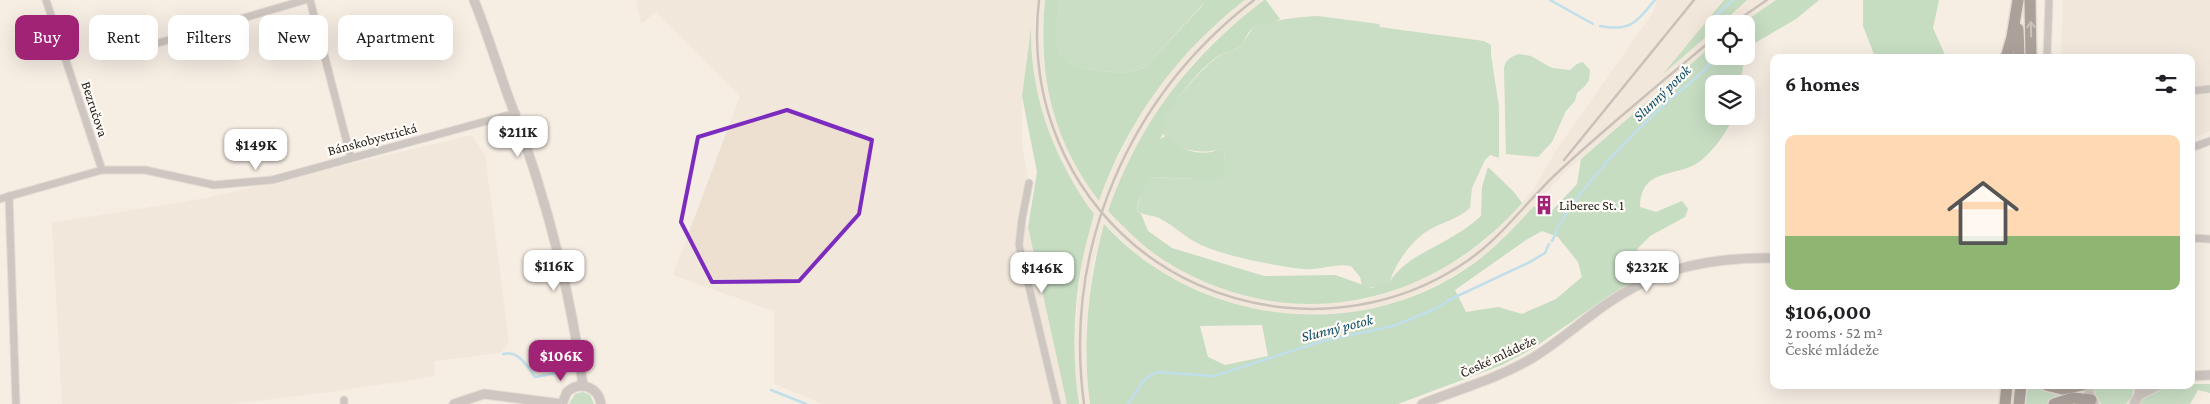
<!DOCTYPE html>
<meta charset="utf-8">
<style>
:root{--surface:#fff;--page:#f2f2f2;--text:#202124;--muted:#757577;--line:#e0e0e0;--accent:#a12376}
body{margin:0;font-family:"Crimson Pro",serif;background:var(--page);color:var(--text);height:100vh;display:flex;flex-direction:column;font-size:19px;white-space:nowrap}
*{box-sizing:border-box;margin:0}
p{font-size:16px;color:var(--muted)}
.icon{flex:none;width:28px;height:28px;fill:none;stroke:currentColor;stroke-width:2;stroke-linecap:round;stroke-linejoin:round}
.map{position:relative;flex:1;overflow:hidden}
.drawer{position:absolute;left:1770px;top:54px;width:425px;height:335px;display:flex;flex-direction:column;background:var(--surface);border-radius:10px;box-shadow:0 5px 20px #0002}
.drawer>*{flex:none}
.top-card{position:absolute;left:15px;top:15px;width:475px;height:45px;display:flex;gap:10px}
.controls{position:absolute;left:1705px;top:15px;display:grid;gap:10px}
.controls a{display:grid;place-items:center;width:50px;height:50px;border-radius:10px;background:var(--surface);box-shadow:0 5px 20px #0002;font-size:25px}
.price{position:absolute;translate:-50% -42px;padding:0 11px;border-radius:10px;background:#fff;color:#222;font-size:16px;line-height:32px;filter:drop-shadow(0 1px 2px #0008)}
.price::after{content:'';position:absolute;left:50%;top:30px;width:15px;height:11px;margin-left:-8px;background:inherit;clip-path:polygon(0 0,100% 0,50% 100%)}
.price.active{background:var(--accent);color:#fff}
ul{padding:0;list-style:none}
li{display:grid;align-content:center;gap:10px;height:265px;padding:0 15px}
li+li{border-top:1px solid var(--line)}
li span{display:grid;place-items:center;height:155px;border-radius:10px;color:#555}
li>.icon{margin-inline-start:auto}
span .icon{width:90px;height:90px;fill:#fffc;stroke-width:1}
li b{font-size:21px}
h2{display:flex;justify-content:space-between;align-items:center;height:60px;padding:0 15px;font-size:21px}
.tag{padding:0 18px;border-radius:10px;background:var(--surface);box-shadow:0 5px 20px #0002;font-size:18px;line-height:45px}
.tag.active{background:var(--accent);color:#fff}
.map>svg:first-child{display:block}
</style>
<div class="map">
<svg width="2210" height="404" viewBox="0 0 2210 404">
<rect width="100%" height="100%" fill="#f5ede3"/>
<g fill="#eee0d0">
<path d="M636 0H1045L1042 29 1043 58 1051 104 1056 121 1075 163 1099 200 1109 176 1135 124 1164 80 1183 57 1206 33 1245 0H1263L1214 41 1192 64 1133 152 1108 211 1145 246 1185 272 1231 291 1266 299 1305 304 1334 303 1363 300 1391 292 1460 259 1486 240 1533 190 1557 149 1654 11 1657 0H1724L1666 71 1714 30V44L1566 171 1494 249 1445 281 1395 303 1365 311 1334 315H1305L1265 311 1227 302 1180 282 1158 270 1138 255 1104 224 1093 263 1086 328V357L1090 404H1079L1074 357 1075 327 1082 260 1094 214 1065 169 1045 125 1034 79 1030 35 1022 96V146L1029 183 1022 219 1028 227 1067 404H823L774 384V311L673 275 740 96 656 12 641 24Z"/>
<path d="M1747 0H1776L1741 24H1721Z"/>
<path d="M2063 0H2210V131L2191 139V58H2061Z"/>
<path d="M472 135 485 155 509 343 500 353 434 361 435 376 332 392 230 404H62L52 223 206 198Z"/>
</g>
<g fill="#93cc9d">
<path d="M1061 0H1205L1206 1 1146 66C1142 68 1139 70 1135 71 1120 75 1066 70 1058 54 1054 45 1058 10 1061 0Z"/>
<path d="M1318 16 1379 24 1380 27 1394 29 1484 41 1491 45V55L1499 107V158L1490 155 1485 160 1472 188 1470 208C1458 219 1442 222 1429 230 1415 238 1402 255 1395 269 1392 273 1392 278 1389 283 1379 288 1373 289 1362 285L1360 277 1351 266C1334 263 1319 271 1302 269 1268 264 1232 258 1201 245 1185 238 1174 225 1159 218 1152 215 1145 216 1137 211L1141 190 1151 177 1189 179 1226 174 1224 152 1220 149C1204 156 1158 148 1162 124 1164 110 1206 64 1218 57 1225 52 1235 52 1241 45 1248 37 1250 27 1262 24 1281 19 1298 17 1318 16Z"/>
<path d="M1519 54 1531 56 1552 68 1570 70 1577 64 1583 62 1590 70 1589 80 1585 86 1577 93 1575 101 1566 111 1552 142 1538 157 1506 154 1504 68C1505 60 1512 56 1519 54Z"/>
<path d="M2191 384H2210V393L2198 390 2190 404H2138C2148 387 2175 388 2191 384Z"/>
<path d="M2028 385C2040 385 2052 391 2065 393L2066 395 2046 404H2026Z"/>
<path d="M2093 385H2134L2132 397 2126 404H2101L2094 393Z"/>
<path d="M583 392 590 395 594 404H569L575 394Z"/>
</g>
<g fill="#8dc999" fill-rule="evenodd">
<path d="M1045 0H1061C1058 10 1054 45 1059 54 1066 70 1120 75 1135 71 1139 70 1143 68 1146 66L1203 5 1205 0H1245C1178 51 1127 121 1099 201 1052 139 1038 76 1045 0Z"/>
<path d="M1264 0H1266L1280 19C1271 24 1260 23 1251 30 1246 34 1245 41 1241 45 1234 52 1225 52 1217 57 1200 68 1169 106 1162 124L1164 132 1160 139 1166 136C1180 150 1201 158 1220 149L1224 152 1226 174 1216 180 1151 177C1143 188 1138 197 1137 211L1141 214 1148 231 1172 248 1264 276 1335 275 1372 288 1389 283C1404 258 1432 250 1455 235 1464 230 1473 223 1481 216L1482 187 1488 167 1514 192 1522 203C1429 309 1287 337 1165 261 1143 247 1126 229 1108 211 1139 123 1190 56 1264 0Z"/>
<path d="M1724 0H1747L1721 24H1714V30L1663 74Z"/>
<path d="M1776 0H1819L1796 19 1748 47 1746 52V24H1741Z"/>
<path d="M1863 0H1939L1933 28 1946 57H1875L1863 26Z"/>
<path d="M1031 28C1030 97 1054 159 1094 214 1090 230 1085 246 1082 262 1073 309 1072 357 1079 404H1067L1028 227 1037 172 1022 96Z"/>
<path d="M1714 44V56H1745L1740 84H1714V116H1733C1729 131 1707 160 1692 166 1670 176 1640 171 1640 207L1656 212 1682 201 1688 209 1685 217 1650 236 1637 249 1646 270 1634 283 1609 296 1532 349 1502 365 1398 404H1090C1082 343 1088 284 1104 224 1195 324 1355 345 1467 268 1493 251 1513 229 1534 206L1547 216 1577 184 1581 159ZM1542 231 1558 237 1578 262 1582 277 1556 299 1522 314 1498 307 1466 312 1455 290 1526 240ZM1262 325 1268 356 1225 365 1208 357 1200 326Z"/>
</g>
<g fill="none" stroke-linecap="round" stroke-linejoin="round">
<g stroke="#81cef3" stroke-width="2.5">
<path d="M1550 0 1593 24"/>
<path d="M1600 26C1631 32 1636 22 1655 0"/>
<path d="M1706 35 1708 23 1733 0"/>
<path d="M1711 44 1714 50"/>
<path d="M1552 241C1555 236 1556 231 1558 227 1585 181 1627 139 1666 103 1683 88 1703 75 1716 56"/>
<path d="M503 354C519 350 527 366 535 377L568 371"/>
<path d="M771 390 806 404"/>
<path d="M1128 404 1144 380 1156 372 1214 376 1323 341 1393 326 1435 309 1449 300 1530 262 1545 253 1549 244"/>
</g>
<defs>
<g id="minor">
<path d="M46 0 102 170"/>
<path d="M310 0 351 158"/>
<path d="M158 43 305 0"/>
<path d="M2047 58 2049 0"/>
<path d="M2191 91 2210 89"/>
<path d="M2191 148 2210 141"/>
<path d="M1029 183 1022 219 1019 245 1057 404"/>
<path d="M9 196 16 404"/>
<path d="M0 199 102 170H145L214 185 272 180 516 113"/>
<path d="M2191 238 2210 239"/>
<path d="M344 400V404"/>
</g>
<g id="tertiary">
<path d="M474 0C486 30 496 62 507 93 543 187 570 285 583 386"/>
<path d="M2191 376 2210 375"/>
<path d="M2089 385V393L2094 403"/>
<path d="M2139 395 2159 385"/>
<path d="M454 404 484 394 562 404"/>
<path d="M562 404 567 392C581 380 598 387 601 404"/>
<path d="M1422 404C1459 389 1500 378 1534 357 1560 341 1583 320 1608 303 1661 267 1711 257 1774 258"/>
<path d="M2134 404 2139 395 2140 385"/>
</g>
<g id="trunk">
<path d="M2030 0 2031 58"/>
<path d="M2018 29 2019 58"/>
<path d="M2006 58 2012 37 2018 0"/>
<path d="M2046 385 2062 389 2082 385"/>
<path d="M2005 404 2007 385"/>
<path d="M2019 404 2021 385"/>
<path d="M2054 404 2073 398 2091 400"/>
</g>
</defs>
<use href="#minor" stroke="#d0c8c0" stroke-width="9"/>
<use href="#tertiary" stroke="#d0c8c0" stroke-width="11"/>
<use href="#trunk" stroke="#d0c8c0" stroke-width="14"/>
<use href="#minor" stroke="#9d9895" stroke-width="7"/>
<use href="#tertiary" stroke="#9d9895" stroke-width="9"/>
<use href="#trunk" stroke="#504642" stroke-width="11"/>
<g stroke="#948e87" stroke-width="2.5">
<path d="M1039 0C1029 87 1058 173 1122 234 1211 319 1353 334 1458 267 1499 242 1522 206 1556 174 1606 127 1661 83 1714 38"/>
<path d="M1732 24 1767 0"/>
<path d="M1564 160 1694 0"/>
<path d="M1084 404C1063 247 1129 96 1254 0"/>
</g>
</g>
<defs><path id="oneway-shaft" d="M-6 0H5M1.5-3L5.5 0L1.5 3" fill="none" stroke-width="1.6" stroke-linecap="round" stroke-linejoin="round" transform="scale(1.25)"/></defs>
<use stroke="#968e8a" href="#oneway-shaft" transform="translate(2031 29) rotate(-91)"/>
<path d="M0 0H2210V404H0ZM787 110 872 140 859 214 799 281 712 282 681 222 698 137Z" fill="#f5ede3" fill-opacity=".55" fill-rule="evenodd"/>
<path fill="none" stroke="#7b2cbf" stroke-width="4" stroke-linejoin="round" d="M787 110 872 140 859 214 799 281 712 282 681 222 698 137Z"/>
<defs>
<symbol id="building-bare" viewBox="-9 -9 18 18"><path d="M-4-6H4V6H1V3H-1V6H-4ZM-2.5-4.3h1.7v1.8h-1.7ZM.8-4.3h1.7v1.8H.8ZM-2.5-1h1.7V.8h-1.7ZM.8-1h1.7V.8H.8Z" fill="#a12376" stroke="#fffbf7" stroke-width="2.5" paint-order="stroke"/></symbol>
</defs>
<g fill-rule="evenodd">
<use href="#building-bare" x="1530" y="191" width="28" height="28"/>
</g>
<g text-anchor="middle" stroke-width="4.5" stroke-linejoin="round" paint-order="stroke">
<g font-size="14" fill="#25221e" stroke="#fffbf7">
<text transform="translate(95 109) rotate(72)" y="5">Bezručova</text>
<text transform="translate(372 139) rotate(-15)" y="5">Bánskobystrická</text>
<text transform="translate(1498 356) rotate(-25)" y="5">České mládeže</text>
</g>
<g font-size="14" fill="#25221e" stroke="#fffbf7" text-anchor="start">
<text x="1559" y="210">Liberec St. 1</text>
</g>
<g font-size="15" font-style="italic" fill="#0b4d65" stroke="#fffbf7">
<text transform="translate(1662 93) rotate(-44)" y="5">Slunný potok</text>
<text transform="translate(1337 328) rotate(-14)" y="5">Slunný potok</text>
</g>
</g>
</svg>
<div class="controls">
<a><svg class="icon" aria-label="locate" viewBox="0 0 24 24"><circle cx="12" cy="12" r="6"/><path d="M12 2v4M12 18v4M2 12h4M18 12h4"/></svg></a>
<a><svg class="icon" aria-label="layers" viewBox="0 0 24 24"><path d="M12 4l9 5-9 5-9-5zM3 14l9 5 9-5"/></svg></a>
</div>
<b class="price" style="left:518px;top:158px">$211K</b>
<b class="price" style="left:256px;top:171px">$149K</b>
<b class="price" style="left:554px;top:292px">$116K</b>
<b class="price" style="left:1647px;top:293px">$232K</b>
<b class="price" style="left:1042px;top:294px">$146K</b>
<b class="price active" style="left:561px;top:382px">$106K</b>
<div class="top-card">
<a class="tag active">Buy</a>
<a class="tag">Rent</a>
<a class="tag">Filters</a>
<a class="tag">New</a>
<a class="tag">Apartment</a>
</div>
<section class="drawer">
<h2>6 homes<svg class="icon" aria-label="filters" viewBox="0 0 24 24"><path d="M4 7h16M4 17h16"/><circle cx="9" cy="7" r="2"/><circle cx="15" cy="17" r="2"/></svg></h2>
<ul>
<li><span style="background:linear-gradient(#ffd9b3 65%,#8fb573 0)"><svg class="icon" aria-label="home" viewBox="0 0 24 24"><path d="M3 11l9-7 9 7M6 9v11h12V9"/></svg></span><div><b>$106,000</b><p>2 rooms · 52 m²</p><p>České mládeže</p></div></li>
</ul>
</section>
</div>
